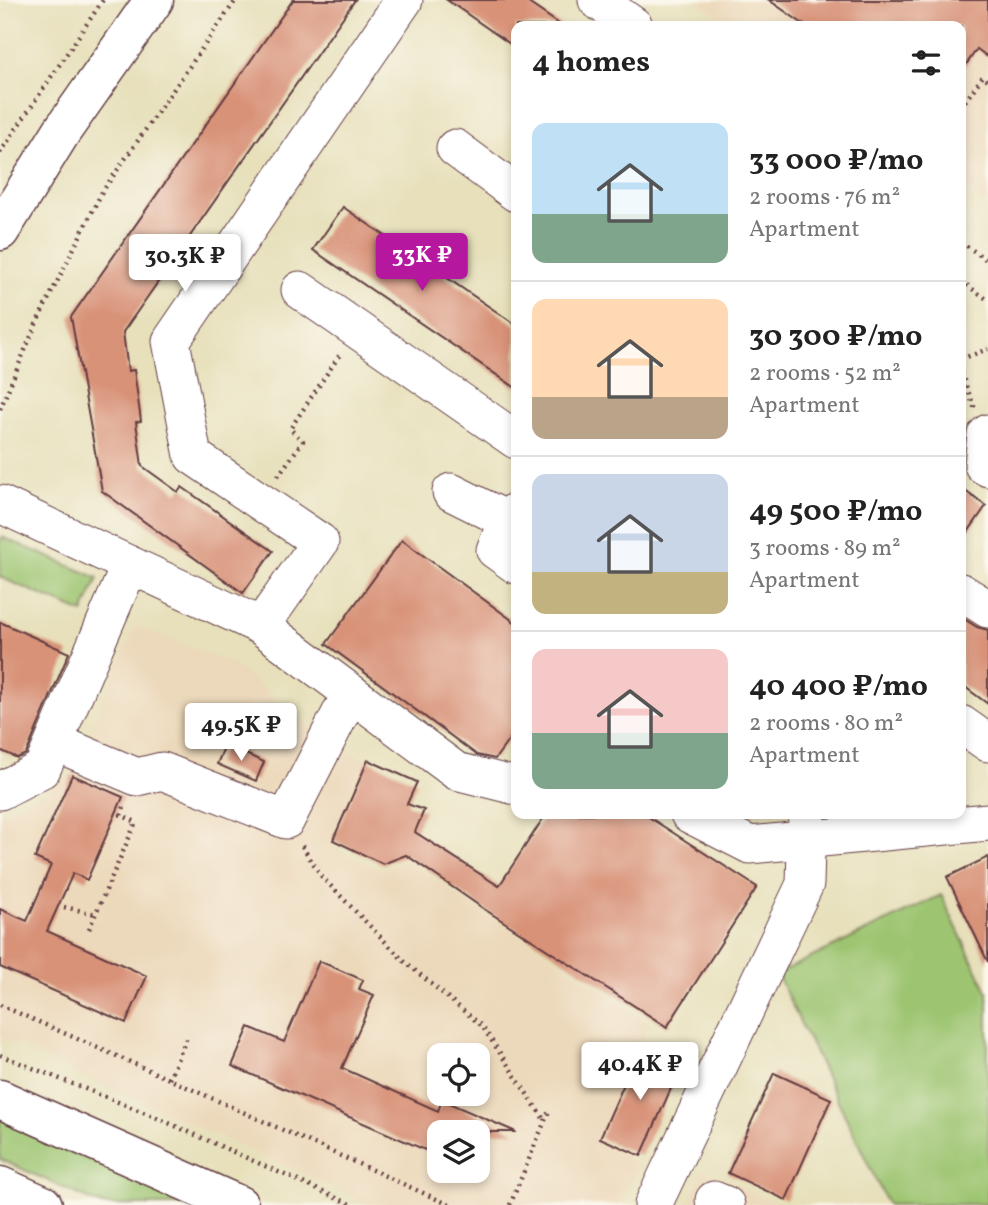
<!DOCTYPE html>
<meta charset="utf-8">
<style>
:root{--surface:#fff;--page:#f6f6f6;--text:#222;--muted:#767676;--line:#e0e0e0;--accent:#b5179e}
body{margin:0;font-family:Vollkorn,serif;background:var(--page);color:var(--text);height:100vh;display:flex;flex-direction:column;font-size:26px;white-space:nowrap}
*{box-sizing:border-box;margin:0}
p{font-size:23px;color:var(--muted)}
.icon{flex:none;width:38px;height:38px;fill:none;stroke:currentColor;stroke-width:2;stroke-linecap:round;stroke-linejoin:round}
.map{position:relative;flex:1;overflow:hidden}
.details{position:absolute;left:511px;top:21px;width:455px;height:798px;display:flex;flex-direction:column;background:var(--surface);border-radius:14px;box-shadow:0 4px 10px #0003}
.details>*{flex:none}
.controls{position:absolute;left:427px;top:1043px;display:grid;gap:14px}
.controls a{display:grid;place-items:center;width:63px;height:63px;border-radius:14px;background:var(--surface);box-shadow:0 4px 10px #0003;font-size:35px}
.price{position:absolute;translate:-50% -60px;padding:0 16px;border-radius:7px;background:#fff;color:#222;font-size:23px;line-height:46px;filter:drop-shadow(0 2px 4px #0008)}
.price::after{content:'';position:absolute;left:50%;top:42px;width:21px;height:16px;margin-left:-10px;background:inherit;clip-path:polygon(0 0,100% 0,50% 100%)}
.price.current{background:var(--accent);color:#fff}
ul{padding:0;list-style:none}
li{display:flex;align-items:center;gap:21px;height:175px;padding:0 21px}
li+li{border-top:2px solid var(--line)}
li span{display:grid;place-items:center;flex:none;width:196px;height:140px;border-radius:14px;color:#555}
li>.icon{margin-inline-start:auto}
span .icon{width:84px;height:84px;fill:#fffc;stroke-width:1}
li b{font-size:30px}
h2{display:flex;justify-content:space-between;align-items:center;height:84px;padding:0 21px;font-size:30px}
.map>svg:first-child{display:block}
</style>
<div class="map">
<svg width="988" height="1205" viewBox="0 0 988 1205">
<rect width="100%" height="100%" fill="#fbf7ec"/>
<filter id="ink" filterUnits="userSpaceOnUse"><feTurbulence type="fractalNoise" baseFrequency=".0143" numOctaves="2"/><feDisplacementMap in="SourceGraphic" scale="14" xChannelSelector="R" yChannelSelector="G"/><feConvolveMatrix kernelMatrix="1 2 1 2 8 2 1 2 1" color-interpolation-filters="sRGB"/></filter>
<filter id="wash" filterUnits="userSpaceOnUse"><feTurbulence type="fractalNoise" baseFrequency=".00686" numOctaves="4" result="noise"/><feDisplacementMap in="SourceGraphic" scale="28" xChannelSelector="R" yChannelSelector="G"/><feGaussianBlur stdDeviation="1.57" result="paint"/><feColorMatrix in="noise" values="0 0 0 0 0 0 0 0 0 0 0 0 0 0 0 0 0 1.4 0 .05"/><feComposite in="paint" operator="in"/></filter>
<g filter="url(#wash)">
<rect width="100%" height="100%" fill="#e7e0bb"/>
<g fill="#ecd8ba" fill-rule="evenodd">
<path d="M695 0H988V206L961 187V26H733Z"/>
<path d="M135 626 233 664 326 741 368 760 329 847 382 870 406 860 650 1023 600 1138 639 1165 620 1205H372L0 1038V816L72 775ZM439 1055H478V1094H439ZM439 1132H478V1171H439Z"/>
<path d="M703 1170 781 1205H687Z"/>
</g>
<g fill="#9dc571" stroke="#74724e" stroke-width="2">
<path d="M2 537 98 578 83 613 0 577V542Z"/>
<path d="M941 895 988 993V1204L888 1205 777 974Z"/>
<path d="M0 1112 212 1205H102L0 1159Z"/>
</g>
<g id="blocks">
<g fill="#d89278">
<path d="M293 0H355L123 332 128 371 134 370 141 421 136 422 142 466 178 492 182 487 273 551 243 593 102 491 71 317Z"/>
<path d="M447 0H524L562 26H516V48Z"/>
<path d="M769 0H988V57L977 49 961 72V26H806Z"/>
<path d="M343 207 516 325V388L313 250Z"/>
<path d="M961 488 986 506 961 542Z"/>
<path d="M402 540 516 623V730L495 759 477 755 326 644Z"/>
<path d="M961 617 977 627 988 630V704L961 684Z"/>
<path d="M0 622 69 653 26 754 17 758 0 750Z"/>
<path d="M225 745 264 762 256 781 217 764Z"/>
<path d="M368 760 417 782 407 804 424 810 415 832 499 886 546 814H644L757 887 667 1027 484 909 406 855 383 864 333 840Z"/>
<path d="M72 775 123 797 87 880 73 873 47 931 147 976 126 1023 0 967V909L27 921 51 865 35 858Z"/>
<path d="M988 857V962L947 877Z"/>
<path d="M319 961 363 980 359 989 374 995 342 1068 438 1111 442 1100 516 1132H439V1156L232 1066 249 1027 284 1042Z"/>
<path d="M640 1048 681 1066 641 1156 600 1138Z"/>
<path d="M774 1073 831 1099 786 1200 728 1173Z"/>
</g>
</g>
</g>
<g filter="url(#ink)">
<use href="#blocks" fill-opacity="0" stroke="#623c41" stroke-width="2"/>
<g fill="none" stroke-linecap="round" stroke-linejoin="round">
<defs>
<g id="minor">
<path d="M597 0 634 26"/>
<path d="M455 148 516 193"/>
<path d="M300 290 516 440"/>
<path d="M988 433 986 435 983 465 988 468"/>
<path d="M451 492 507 520"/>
<path d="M0 504 261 626 320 542 193 456 171 341 404 0"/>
<path d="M516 511 507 520 495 550 516 565"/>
<path d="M961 592 988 609"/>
<path d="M261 626 456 771 516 786"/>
<path d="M961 724 988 743"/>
<path d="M54 742 137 777 162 771 286 820 351 693"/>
<path d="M0 791 42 769 130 565"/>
<path d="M689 814 750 845 988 822"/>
<path d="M714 1200 726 1205"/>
<path d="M653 1205 805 884 807 814"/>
</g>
<g id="major">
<path d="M0 231 62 131 154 0"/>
<path d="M0 1099 239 1205"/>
<path d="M0 1186 43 1205"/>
</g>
</defs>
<use href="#minor" stroke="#623c41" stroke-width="39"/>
<use href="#major" stroke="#623c41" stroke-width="41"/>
<g stroke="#623c41" stroke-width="4.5" stroke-dasharray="2 5" stroke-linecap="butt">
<path d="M961 107 983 76 988 80"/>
<path d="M0 153 103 0"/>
<path d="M961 242 988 261"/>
<path d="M961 281 988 300"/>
<path d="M961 359 988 349"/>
<path d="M961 373 975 409"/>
<path d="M0 409 37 322 102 192 236 0"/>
<path d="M278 476 303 441 290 429 341 353"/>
<path d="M302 846 322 877 405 962 482 1026 545 1121"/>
<path d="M64 907 96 914"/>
<path d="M89 929 136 822 121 815 125 804"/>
<path d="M0 1005 169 1079 450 1205"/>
<path d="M0 1055 153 1116 352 1205"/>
<path d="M169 1079 187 1037"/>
<path d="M510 1205 549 1111"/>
</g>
<use href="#minor" stroke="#fff" stroke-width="37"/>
<use href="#major" stroke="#fff" stroke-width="38"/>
</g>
</g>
</svg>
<div class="controls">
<a><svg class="icon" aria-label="locate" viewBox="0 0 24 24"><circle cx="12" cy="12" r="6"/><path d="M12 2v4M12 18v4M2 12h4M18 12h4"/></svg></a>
<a><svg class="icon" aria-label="layers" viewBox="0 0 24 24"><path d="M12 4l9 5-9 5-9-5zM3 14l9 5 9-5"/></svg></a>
</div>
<b class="price current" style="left:422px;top:293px">33K ₽</b>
<b class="price" style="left:185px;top:294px">30.3K ₽</b>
<b class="price" style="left:241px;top:763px">49.5K ₽</b>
<b class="price" style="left:640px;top:1102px">40.4K ₽</b>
<section class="details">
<h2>4 homes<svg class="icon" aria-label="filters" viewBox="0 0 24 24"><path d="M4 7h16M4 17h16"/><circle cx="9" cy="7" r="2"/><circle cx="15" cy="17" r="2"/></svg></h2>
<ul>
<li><span style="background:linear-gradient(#bfe0f5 65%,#7fa58c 0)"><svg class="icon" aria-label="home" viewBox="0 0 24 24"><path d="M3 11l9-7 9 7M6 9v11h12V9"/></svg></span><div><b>33 000 ₽/mo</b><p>2 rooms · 76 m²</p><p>Apartment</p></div></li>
<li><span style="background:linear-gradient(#ffd9b3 70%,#b9a48a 0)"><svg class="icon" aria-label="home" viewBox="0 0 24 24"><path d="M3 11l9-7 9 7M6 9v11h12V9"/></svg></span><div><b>30 300 ₽/mo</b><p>2 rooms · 52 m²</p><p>Apartment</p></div></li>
<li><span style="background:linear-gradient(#c9d6e8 70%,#c2b280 0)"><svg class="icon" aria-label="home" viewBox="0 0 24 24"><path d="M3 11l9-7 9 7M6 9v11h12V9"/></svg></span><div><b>49 500 ₽/mo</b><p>3 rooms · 89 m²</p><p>Apartment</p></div></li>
<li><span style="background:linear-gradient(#f6c9c9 60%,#7fa58c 0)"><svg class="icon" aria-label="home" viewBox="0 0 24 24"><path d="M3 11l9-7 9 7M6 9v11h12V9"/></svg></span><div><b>40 400 ₽/mo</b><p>2 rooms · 80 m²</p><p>Apartment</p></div></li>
</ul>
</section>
</div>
